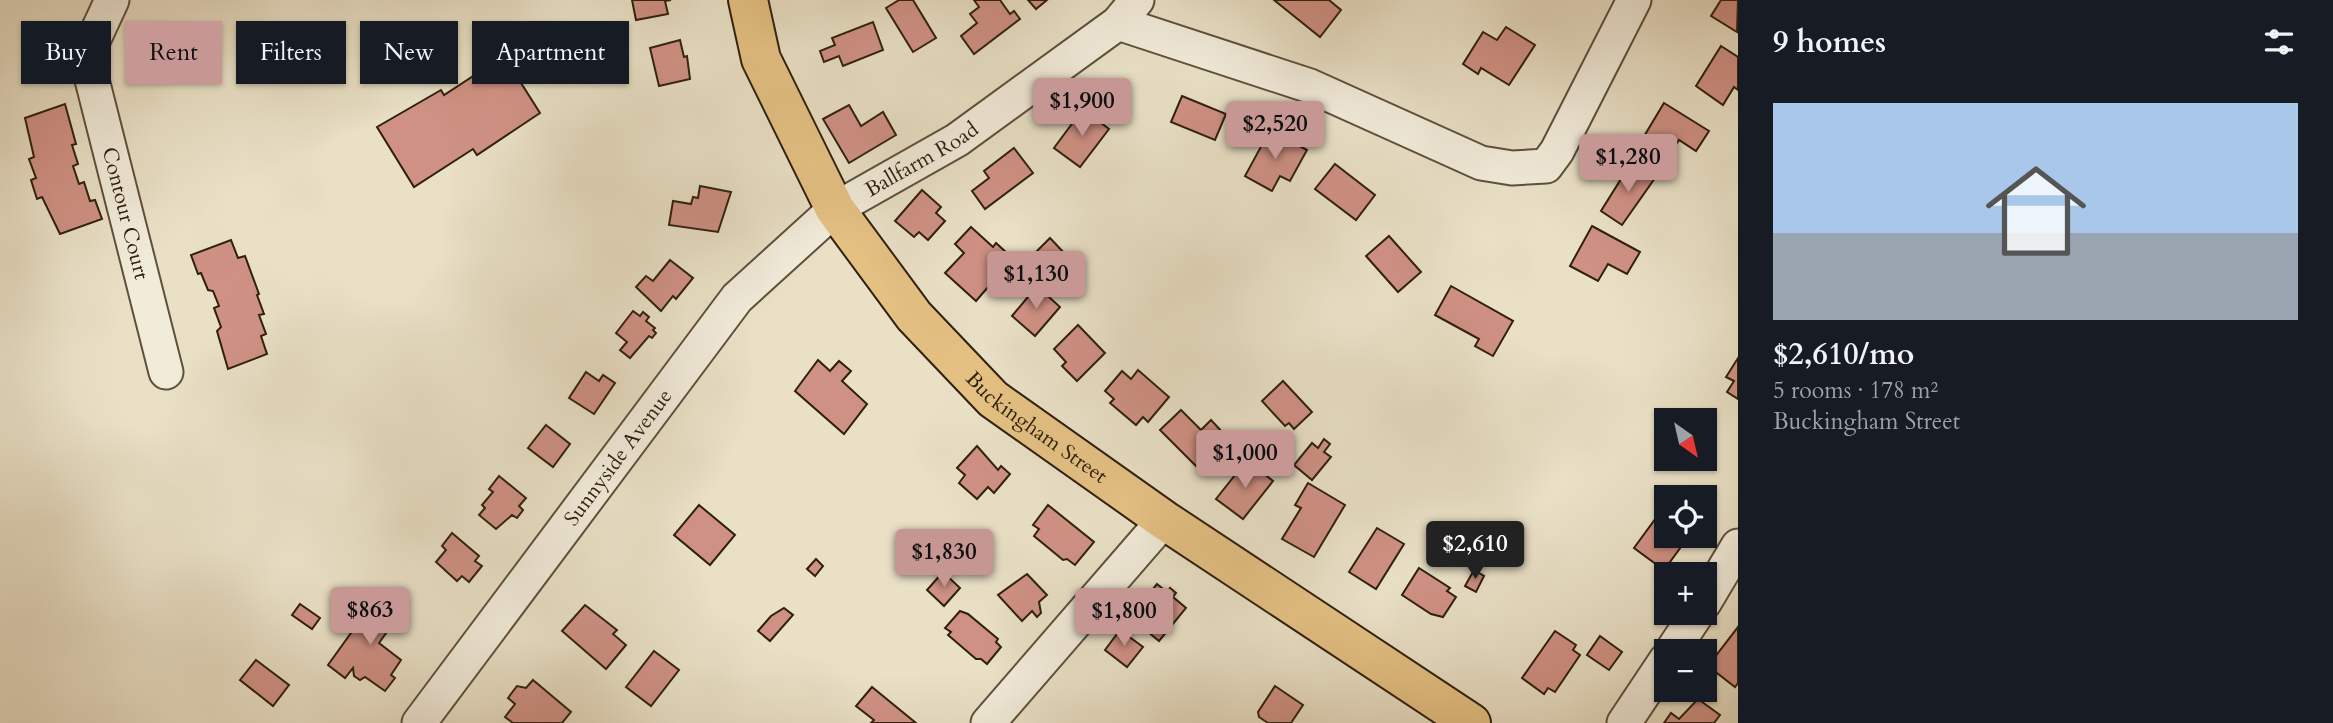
<!DOCTYPE html>
<meta charset="utf-8">
<style>
:root{--surface:#171b24;--page:#242831;--text:#f1f3f6;--muted:#9ea1a6;--line:#363941;--accent:#c59692}
body{margin:0;font-family:Cardo,serif;background:var(--page);color:var(--text);height:100vh;display:flex;flex-direction:column;font-size:26px;white-space:nowrap}
*{box-sizing:border-box;margin:0}
p{font-size:23px;color:var(--muted)}
.icon{flex:none;width:38px;height:38px;fill:none;stroke:currentColor;stroke-width:2;stroke-linecap:round;stroke-linejoin:round}
.map{position:relative;flex:1;overflow:hidden}
.details{display:flex;flex-direction:column;background:var(--surface);width:595px}
.details>*{flex:none}
.guide{position:absolute;left:21px;top:21px;width:665px;height:63px;display:flex;gap:14px}
.needle{width:46px;rotate:146deg}
.controls{position:absolute;left:1654px;top:408px;display:grid;gap:14px}
.controls a{display:grid;place-items:center;width:63px;height:63px;border-radius:0px;background:var(--surface);box-shadow:0 2px 5px #0004;font-size:35px}
.price{position:absolute;translate:-50% -60px;padding:0 16px;border-radius:7px;background:var(--accent);color:#111;font-size:23px;line-height:46px;filter:drop-shadow(0 2px 4px #0008)}
.price::after{content:'';position:absolute;left:50%;top:42px;width:21px;height:16px;margin-left:-10px;background:inherit;clip-path:polygon(0 0,100% 0,50% 100%)}
.price.on{background:#222;color:#fff}
ul{padding:0;list-style:none}
li{display:grid;align-content:center;gap:14px;height:371px;padding:0 35px}
li+li{border-top:2px solid var(--line)}
li span{display:grid;place-items:center;height:217px;border-radius:0px;color:#555}
li>.icon{margin-inline-start:auto}
span .icon{width:126px;height:126px;fill:#fffc;stroke-width:1}
li b{font-size:30px}
h2{display:flex;justify-content:space-between;align-items:center;height:84px;padding:0 35px;font-size:30px}
.chip{padding:0 24px;border-radius:0px;background:var(--surface);box-shadow:0 2px 5px #0004;font-size:24px;line-height:63px}
.chip.on{background:var(--accent);color:#111}
main{display:flex;flex:1;min-height:0}
.map>svg:first-child{display:block}
</style>
<main>
<div class="map">
<svg width="1738" height="723" viewBox="0 0 1738 723">
<rect width="100%" height="100%" fill="#e9e0c6"/>
<filter id="stains"><feTurbulence type="fractalNoise" baseFrequency=".00286" numOctaves="4"/><feColorMatrix values="0 0 0 0 .2 0 0 0 0 .09 0 0 0 0 .02 0 0 0 .5 -.17"/></filter>
<radialGradient id="worn" r=".72"><stop offset=".6" stop-color="#630" stop-opacity="0"/><stop offset="1" stop-color="#630" stop-opacity=".3"/></radialGradient>
<g fill="#cf9184" stroke="#2f200d" stroke-width="2">
<path d="M632 0H671L665 1 668 14 636 20Z"/>
<path d="M899 0H913L936 38 913 52 886 8Z"/>
<path d="M974 0H1000L1010 14 1014 11 1020 19 974 54 961 36 977 23 970 14 979 7Z"/>
<path d="M1028 0H1047L1036 9Z"/>
<path d="M1274 0H1329L1341 10 1320 37Z"/>
<path d="M1721 0H1738L1737 32 1711 16Z"/>
<path d="M873 22 883 50 843 66 839 56 824 62 820 51 835 45 832 38Z"/>
<path d="M1506 27 1535 45 1509 85 1481 68 1478 74 1463 64 1483 32 1497 40Z"/>
<path d="M680 40 684 57 687 56 690 79 659 86 650 48Z"/>
<path d="M1721 46 1738 57V90L1734 87 1723 105 1696 86Z"/>
<path d="M504 56 540 113 477 155 473 149 414 187 377 127 441 90 444 95Z"/>
<path d="M1182 96 1226 114 1215 140 1171 122Z"/>
<path d="M1664 103 1709 131 1696 151 1679 140 1667 159 1640 143Z"/>
<path d="M65 104 76 144 72 145 78 164 73 166 79 184 84 182 90 201 95 200 102 219 60 234 42 197 37 199 31 180 36 178 29 159 34 157 25 118Z"/>
<path d="M849 105 861 126 883 112 896 135 849 163 823 119Z"/>
<path d="M1083 109 1109 129 1080 167 1054 148Z"/>
<path d="M1270 130 1307 150 1290 181 1280 176 1272 191 1245 176Z"/>
<path d="M1014 148 1033 173 985 209 972 191 989 178 984 171Z"/>
<path d="M1631 163 1655 178 1622 225 1601 211Z"/>
<path d="M1335 164 1375 195 1356 220 1315 189Z"/>
<path d="M700 186 731 192 718 232 669 225 673 201 691 204 693 197 698 198Z"/>
<path d="M922 190 941 207 936 213 945 221 928 240 919 232 914 237 895 221Z"/>
<path d="M1592 226 1640 252 1627 274 1608 264 1598 281 1570 266Z"/>
<path d="M971 227 993 247 996 243 1019 264 995 291 989 286 976 301 945 273 964 253 955 244Z"/>
<path d="M1389 236 1421 272 1398 292 1366 256Z"/>
<path d="M1050 238 1066 255 1047 273 1031 257Z"/>
<path d="M231 240 238 258 245 256 259 294 257 295 264 314 259 315 266 334 261 336 267 354 228 369 217 331 221 327 214 308 219 306 213 291 208 290 201 273 198 274 191 255Z"/>
<path d="M670 260 693 278 676 299 673 296 661 311 636 287 646 276 653 281Z"/>
<path d="M1037 286 1060 307 1035 336 1012 316Z"/>
<path d="M1451 286 1513 321 1493 356 1475 346 1479 339 1435 315Z"/>
<path d="M633 311 640 316 643 312 649 317 646 321 655 328 653 330 656 333 652 338 649 336 630 358 620 350 627 342 616 333Z"/>
<path d="M1078 325 1105 353 1077 381 1062 366 1066 362 1054 349Z"/>
<path d="M1738 358V399L1727 392 1734 381 1726 377Z"/>
<path d="M818 360 830 371 839 361 851 371 842 381 867 404 844 434 795 391Z"/>
<path d="M1138 370 1169 397 1148 422 1143 417 1136 425 1110 403 1114 399 1105 391 1122 371 1131 379Z"/>
<path d="M586 372 599 381 603 375 615 383 594 414 569 398Z"/>
<path d="M1283 381 1312 412 1294 429 1289 423 1285 426 1262 401Z"/>
<path d="M1181 410 1201 430 1211 420 1224 434 1214 443 1217 446 1196 466 1160 430Z"/>
<path d="M546 425 570 444 553 467 528 448Z"/>
<path d="M1324 439 1330 444 1324 452 1331 457 1312 480 1294 465 1312 443 1318 448Z"/>
<path d="M977 446 998 470 1001 466 1010 474 994 493 988 487 977 499 959 483 965 475 957 468Z"/>
<path d="M1247 460 1273 481 1243 519 1216 499Z"/>
<path d="M499 476 526 498 519 506 523 510 517 518 512 515 496 529 479 515 485 508 482 505 493 492 489 489Z"/>
<path d="M1308 483 1345 505 1314 557 1282 539 1301 508 1295 505Z"/>
<path d="M699 505 735 535 710 565 674 535Z"/>
<path d="M1048 505 1094 542 1075 565 1067 559 1063 560 1034 536 1039 529 1033 525Z"/>
<path d="M1664 507 1666 536H1689L1664 570 1634 548Z"/>
<path d="M1377 528 1404 544 1376 589 1349 572Z"/>
<path d="M1462 531 1479 542 1470 558 1453 547Z"/>
<path d="M452 533 479 556 475 561 482 566 469 582 462 576 457 581 436 562 446 550 442 546Z"/>
<path d="M816 559 823 566 815 576 807 569Z"/>
<path d="M1419 568 1450 588 1447 591 1456 597 1443 617 1431 614 1402 595Z"/>
<path d="M1474 570 1484 576 1476 592 1465 586Z"/>
<path d="M943 572 960 588 944 606 927 590Z"/>
<path d="M1027 574 1047 595 1039 602 1041 613 1037 617 1032 611 1022 621 998 595Z"/>
<path d="M1157 584 1167 592 1170 588 1176 593 1173 597 1186 608 1159 641 1130 617Z"/>
<path d="M379 594 402 611 379 643 401 660 391 675 395 678 385 691 365 677 360 680 354 676 353 668 345 678 328 665Z"/>
<path d="M300 604 320 618 312 629 292 615Z"/>
<path d="M585 605 617 630 613 634 626 645 606 669 562 631Z"/>
<path d="M784 608 793 615 770 641 758 631 771 616Z"/>
<path d="M960 611 968 614 998 639 996 642 1001 647 987 664 981 659H976L948 635 951 632 945 628Z"/>
<path d="M1738 627V683L1735 687 1708 666Z"/>
<path d="M1120 630 1143 647 1127 667 1105 650Z"/>
<path d="M1555 631 1576 645 1573 650 1580 655 1555 692 1548 688 1544 694 1522 678Z"/>
<path d="M1600 636 1622 652 1609 670 1587 655Z"/>
<path d="M654 651 679 670 651 706 626 687Z"/>
<path d="M256 660 289 685 273 706 240 680Z"/>
<path d="M533 680 571 712 562 723H513L505 717 515 704 508 698 517 686 526 688Z"/>
<path d="M1275 686 1303 705 1291 723H1268L1259 717 1258 712Z"/>
<path d="M872 687 916 723H871L874 720 856 706Z"/>
<path d="M1698 699 1720 715 1714 723H1664L1671 713 1679 719Z"/>
</g>
<g fill="none" stroke-linecap="round" stroke-linejoin="round">
<defs>
<g id="minor">
<path id="s1" d="M112 0 86 56 166 372"/>
<path d="M1118 23 1310 86 1481 163 1512 168 1546 166 1557 151 1634 0"/>
<path d="M1704 603 1738 546"/>
<path d="M1672 651 1698 612"/>
<path id="s2" d="M419 723 737 298 835 209 957 140 1118 23 1137 0"/>
<path d="M988 723 1164 520"/>
<path d="M1624 723 1666 660"/>
</g>
<g id="major">
<path id="s3" d="M748 0 761 59 835 209 914 316 993 399 1164 520 1471 723"/>
</g>
</defs>
<use href="#minor" stroke="#5e503b" stroke-width="37"/>
<use href="#major" stroke="#2f200d" stroke-width="42"/>
<use href="#minor" stroke="#f1ebda" stroke-width="33"/>
<use href="#major" stroke="#e4c083" stroke-width="38"/>
</g>
<g text-anchor="middle" stroke-width="5" stroke-linejoin="round" paint-order="stroke">
<g font-size="21" fill="#2f200d" stroke="#f1ebda">
<text dy="7" stroke="none"><textPath href="#s2" startOffset="763">Ballfarm Road</textPath></text>
<text dy="7" stroke="none"><textPath href="#s1" startOffset="224">Contour Court</textPath></text>
<text dy="7" stroke="none"><textPath href="#s3" startOffset="527">Buckingham Street</textPath></text>
<text dy="7" stroke="none"><textPath href="#s2" startOffset="332">Sunnyside Avenue</textPath></text>
</g>
</g>
<rect width="100%" height="100%" filter="url(#stains)"/>
<rect width="100%" height="100%" fill="url(#worn)"/>
</svg>
<div class="controls">
<a><svg class="needle" viewBox="-14 -14 28 28"><path d="M0-13l5 13h-10z" fill="#e53935"/><path d="M0 13l5-13h-10z" fill="#9ea1a6"/></svg></a>
<a><svg class="icon" aria-label="locate" viewBox="0 0 24 24"><circle cx="12" cy="12" r="6"/><path d="M12 2v4M12 18v4M2 12h4M18 12h4"/></svg></a>
<a>+</a>
<a>−</a>
</div>
<b class="price" style="left:1082px;top:138px">$1,900</b>
<b class="price" style="left:1275px;top:161px">$2,520</b>
<b class="price" style="left:1628px;top:194px">$1,280</b>
<b class="price" style="left:1036px;top:311px">$1,130</b>
<b class="price" style="left:1245px;top:490px">$1,000</b>
<b class="price on" style="left:1475px;top:581px">$2,610</b>
<b class="price" style="left:944px;top:589px">$1,830</b>
<b class="price" style="left:370px;top:647px">$863</b>
<b class="price" style="left:1124px;top:648px">$1,800</b>
<div class="guide">
<a class="chip">Buy</a>
<a class="chip on">Rent</a>
<a class="chip">Filters</a>
<a class="chip">New</a>
<a class="chip">Apartment</a>
</div>
</div>
<section class="details">
<h2>9 homes<svg class="icon" aria-label="filters" viewBox="0 0 24 24"><path d="M4 7h16M4 17h16"/><circle cx="9" cy="7" r="2"/><circle cx="15" cy="17" r="2"/></svg></h2>
<ul>
<li><span style="background:linear-gradient(#a9c7e8 60%,#9aa5b1 0)"><svg class="icon" aria-label="home" viewBox="0 0 24 24"><path d="M3 11l9-7 9 7M6 9v11h12V9"/></svg></span><div><b>$2,610/mo</b><p>5 rooms · 178 m²</p><p>Buckingham Street</p></div></li>
</ul>
</section>
</main>
